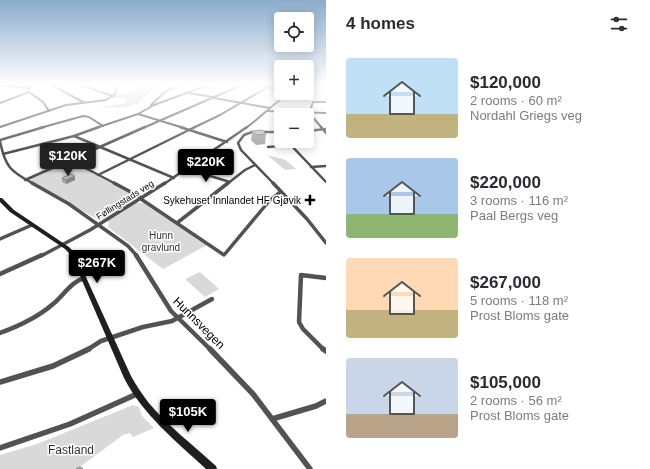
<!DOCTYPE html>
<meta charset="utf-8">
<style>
:root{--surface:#fff;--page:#f7f7f7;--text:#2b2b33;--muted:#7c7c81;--accent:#000}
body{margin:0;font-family:Helvetica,sans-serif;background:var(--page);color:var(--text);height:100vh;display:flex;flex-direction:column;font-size:15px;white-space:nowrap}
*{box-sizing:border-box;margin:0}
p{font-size:13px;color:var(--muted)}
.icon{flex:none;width:22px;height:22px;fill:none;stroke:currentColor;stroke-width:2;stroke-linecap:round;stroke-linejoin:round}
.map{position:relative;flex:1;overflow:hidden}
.sheet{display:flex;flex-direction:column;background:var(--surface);width:324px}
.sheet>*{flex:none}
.controls{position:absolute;left:274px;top:12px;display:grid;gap:8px}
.controls a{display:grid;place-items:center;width:40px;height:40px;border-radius:4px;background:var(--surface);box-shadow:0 2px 10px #0003;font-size:20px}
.price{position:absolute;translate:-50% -34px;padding:0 9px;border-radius:4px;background:var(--accent);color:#fff;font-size:13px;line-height:26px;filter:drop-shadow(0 1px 2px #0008)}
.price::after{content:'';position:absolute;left:50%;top:24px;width:12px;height:9px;margin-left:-6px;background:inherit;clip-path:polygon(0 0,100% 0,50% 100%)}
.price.current{background:#222;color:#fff}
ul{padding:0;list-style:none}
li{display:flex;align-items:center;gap:12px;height:100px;padding:0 20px}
li span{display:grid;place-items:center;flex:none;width:112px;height:80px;border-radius:4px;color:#555}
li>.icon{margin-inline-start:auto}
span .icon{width:48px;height:48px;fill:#fffc;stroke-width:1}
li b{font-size:17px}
h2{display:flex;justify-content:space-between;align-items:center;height:48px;padding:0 20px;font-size:17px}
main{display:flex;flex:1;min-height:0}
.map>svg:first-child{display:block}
</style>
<main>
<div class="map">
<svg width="326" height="469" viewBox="0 0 326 469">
<rect width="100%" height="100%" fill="#fff"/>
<g fill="#d9d9d9">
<path d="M140 84H162L151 91 139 103 124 108 100 107 127 103 125 98H109L115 94 131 93 141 86Z"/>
<path d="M267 155 286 160 296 169 285 170Z"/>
<path d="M70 161 132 194 136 197 134 200 138 203H146L207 245 163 269 108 227 109 222 101 219H97L27 179Z"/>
<path d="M200 272 219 289 205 297 185 279Z"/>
<path d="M133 405 139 407 142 416 154 428 133 437 130 433 123 435 77 469H0V455L37 444Z"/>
</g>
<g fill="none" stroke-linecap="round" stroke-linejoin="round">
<g stroke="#525252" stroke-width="2">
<path d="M30 84 29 92 43 102 49 111"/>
<path d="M50 84 83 102"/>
<path d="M77 84 113 96"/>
<path d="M256 84 281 90"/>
<path d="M0 85 29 88"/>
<path d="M188 93 213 97"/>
<path d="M214 98 270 108"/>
<path d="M0 103 29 92"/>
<path d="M151 105 166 91 179 84"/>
<path d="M267 111 326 113"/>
<path d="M138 114 184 128"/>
<path d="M0 127 66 105 106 100 115 94 118 84"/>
<path d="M40 128 83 116 89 117 103 126"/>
<path d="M96 128 138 114 154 105 211 84"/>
<path d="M143 128 244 84"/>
<path d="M193 128 220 115 268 87"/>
<path d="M246 128C261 117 273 104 289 93"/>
<path d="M322 128 309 113 313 102H326"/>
</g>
<g stroke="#525252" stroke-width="2.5">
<path d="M180 127 227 142"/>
<path d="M321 127 326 133"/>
<path d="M307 131 326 129"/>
<path d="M252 132 244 135 238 143 241 150 274 184"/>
<path d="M260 132H281"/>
<path d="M74 136 174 178"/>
<path d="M0 140 44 127"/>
<path d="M0 141C5 167 11 172 34 184"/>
<path d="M287 141 326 182"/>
<path d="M268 147 290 145"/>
<path d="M3 154 74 136 99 127"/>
<path d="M70 160 116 184"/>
<path d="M311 167 326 166"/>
<path d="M187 169 230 182"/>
<path d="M98 175 195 127"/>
<path d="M25 180 145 127"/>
<path d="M164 184 247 127"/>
<path d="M227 184 245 170 255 165"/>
</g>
<g stroke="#525252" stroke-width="3.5">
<path d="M32 183 69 204 128 246 137 256"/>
<path d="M114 183 142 198"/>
<path d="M273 183 307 219 326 243"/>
<path d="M141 199 224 255 270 200 280 192"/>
<path d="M177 223 228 183"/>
<path d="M0 239 32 225"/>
<path d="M41 256 90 230 165 183"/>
</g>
<g stroke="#525252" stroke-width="4.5">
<path d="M136 255 171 311 211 350"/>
<path d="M0 274 42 255"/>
<path d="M0 333C19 326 37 318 53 304 63 296 71 282 84 278"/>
<path d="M87 350 101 341 143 327 172 321 212 299"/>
<path d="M324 350 303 329 299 322 301 275 326 278"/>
</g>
<g stroke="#525252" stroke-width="5.5">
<path d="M210 349 253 394 310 469"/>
<path d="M323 349 326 351"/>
<path d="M0 382 53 366 89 349"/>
<path d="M272 419 316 406 326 401"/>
<path d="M0 448 70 424 137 394"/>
</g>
<path fill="#1f1f1f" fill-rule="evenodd" d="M0 198H2L14 210 69 247 75 253 131 376C136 385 142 394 148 402 168 426 193 445 216 466L217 469H206C176 441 143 415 124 378L71 255 65 249 10 212 0 202Z"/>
</g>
<g fill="#a7a7a7">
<path d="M252 131 266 134 265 144 256 145 251 140Z"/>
<path d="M75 176V180L66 184 62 182V178Z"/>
</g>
<path fill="#888" d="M75 176V180L66 184V180Z"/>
<g fill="#c2c2c2" stroke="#888">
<path d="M262 130 266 134 257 135 252 131Z"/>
<path d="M71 174 75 176 66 180 62 178Z"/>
<path d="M79 467H81L83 469H76Z"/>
</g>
<linearGradient id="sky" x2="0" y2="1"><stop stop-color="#8baccb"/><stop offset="0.56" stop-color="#fff"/><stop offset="1" stop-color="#fff" stop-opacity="0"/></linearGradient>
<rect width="326" height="150" fill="url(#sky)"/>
<path fill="#000" stroke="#fff" stroke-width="1.5" d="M308 194h4v4h4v4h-4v4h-4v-4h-4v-4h4z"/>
<g text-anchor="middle" stroke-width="3" stroke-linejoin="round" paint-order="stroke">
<g font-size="9" fill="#000" stroke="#fff">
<text transform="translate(125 200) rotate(-32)" y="3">Føllingstads veg</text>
</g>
<g font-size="10" fill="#000" stroke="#fff" text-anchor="end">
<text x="301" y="204">Sykehuset Innlandet HF Gjøvik</text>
</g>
<g font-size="10" fill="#303030" stroke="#fff">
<text x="161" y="239">Hunn<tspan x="161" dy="12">gravlund</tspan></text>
</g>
<g font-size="12" fill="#000" stroke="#fff">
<text transform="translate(199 323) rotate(45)" y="4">Hunnsvegen</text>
</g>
<g font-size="12" fill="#303030" stroke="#fff">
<text x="71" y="454">Fastland</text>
</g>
</g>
</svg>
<div class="controls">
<a><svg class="icon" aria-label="locate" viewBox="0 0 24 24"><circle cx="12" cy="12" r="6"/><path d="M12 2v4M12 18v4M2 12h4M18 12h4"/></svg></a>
<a>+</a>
<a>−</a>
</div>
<b class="price current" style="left:68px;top:177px">$120K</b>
<b class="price" style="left:206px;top:183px">$220K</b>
<b class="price" style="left:97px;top:284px">$267K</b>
<b class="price" style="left:188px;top:433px">$105K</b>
</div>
<section class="sheet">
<h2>4 homes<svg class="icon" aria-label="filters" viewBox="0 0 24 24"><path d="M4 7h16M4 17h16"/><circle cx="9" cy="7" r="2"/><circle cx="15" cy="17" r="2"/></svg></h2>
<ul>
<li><span style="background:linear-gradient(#bfe0f5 70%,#c2b280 0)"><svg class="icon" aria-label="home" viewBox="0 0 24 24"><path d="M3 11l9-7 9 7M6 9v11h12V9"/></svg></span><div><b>$120,000</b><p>2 rooms · 60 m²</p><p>Nordahl Griegs veg</p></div></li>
<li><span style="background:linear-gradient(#a9c7e8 70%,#8fb573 0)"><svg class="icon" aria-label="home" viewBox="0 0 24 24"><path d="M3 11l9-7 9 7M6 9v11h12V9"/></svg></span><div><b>$220,000</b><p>3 rooms · 116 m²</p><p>Paal Bergs veg</p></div></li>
<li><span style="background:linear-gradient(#ffd9b3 65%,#c2b280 0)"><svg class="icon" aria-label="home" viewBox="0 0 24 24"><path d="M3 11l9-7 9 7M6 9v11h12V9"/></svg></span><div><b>$267,000</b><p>5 rooms · 118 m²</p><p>Prost Bloms gate</p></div></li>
<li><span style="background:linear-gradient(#c9d6e8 70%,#b9a48a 0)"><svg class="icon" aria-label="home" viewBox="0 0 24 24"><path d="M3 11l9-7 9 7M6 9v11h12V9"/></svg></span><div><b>$105,000</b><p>2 rooms · 56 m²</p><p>Prost Bloms gate</p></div></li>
</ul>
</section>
</main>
